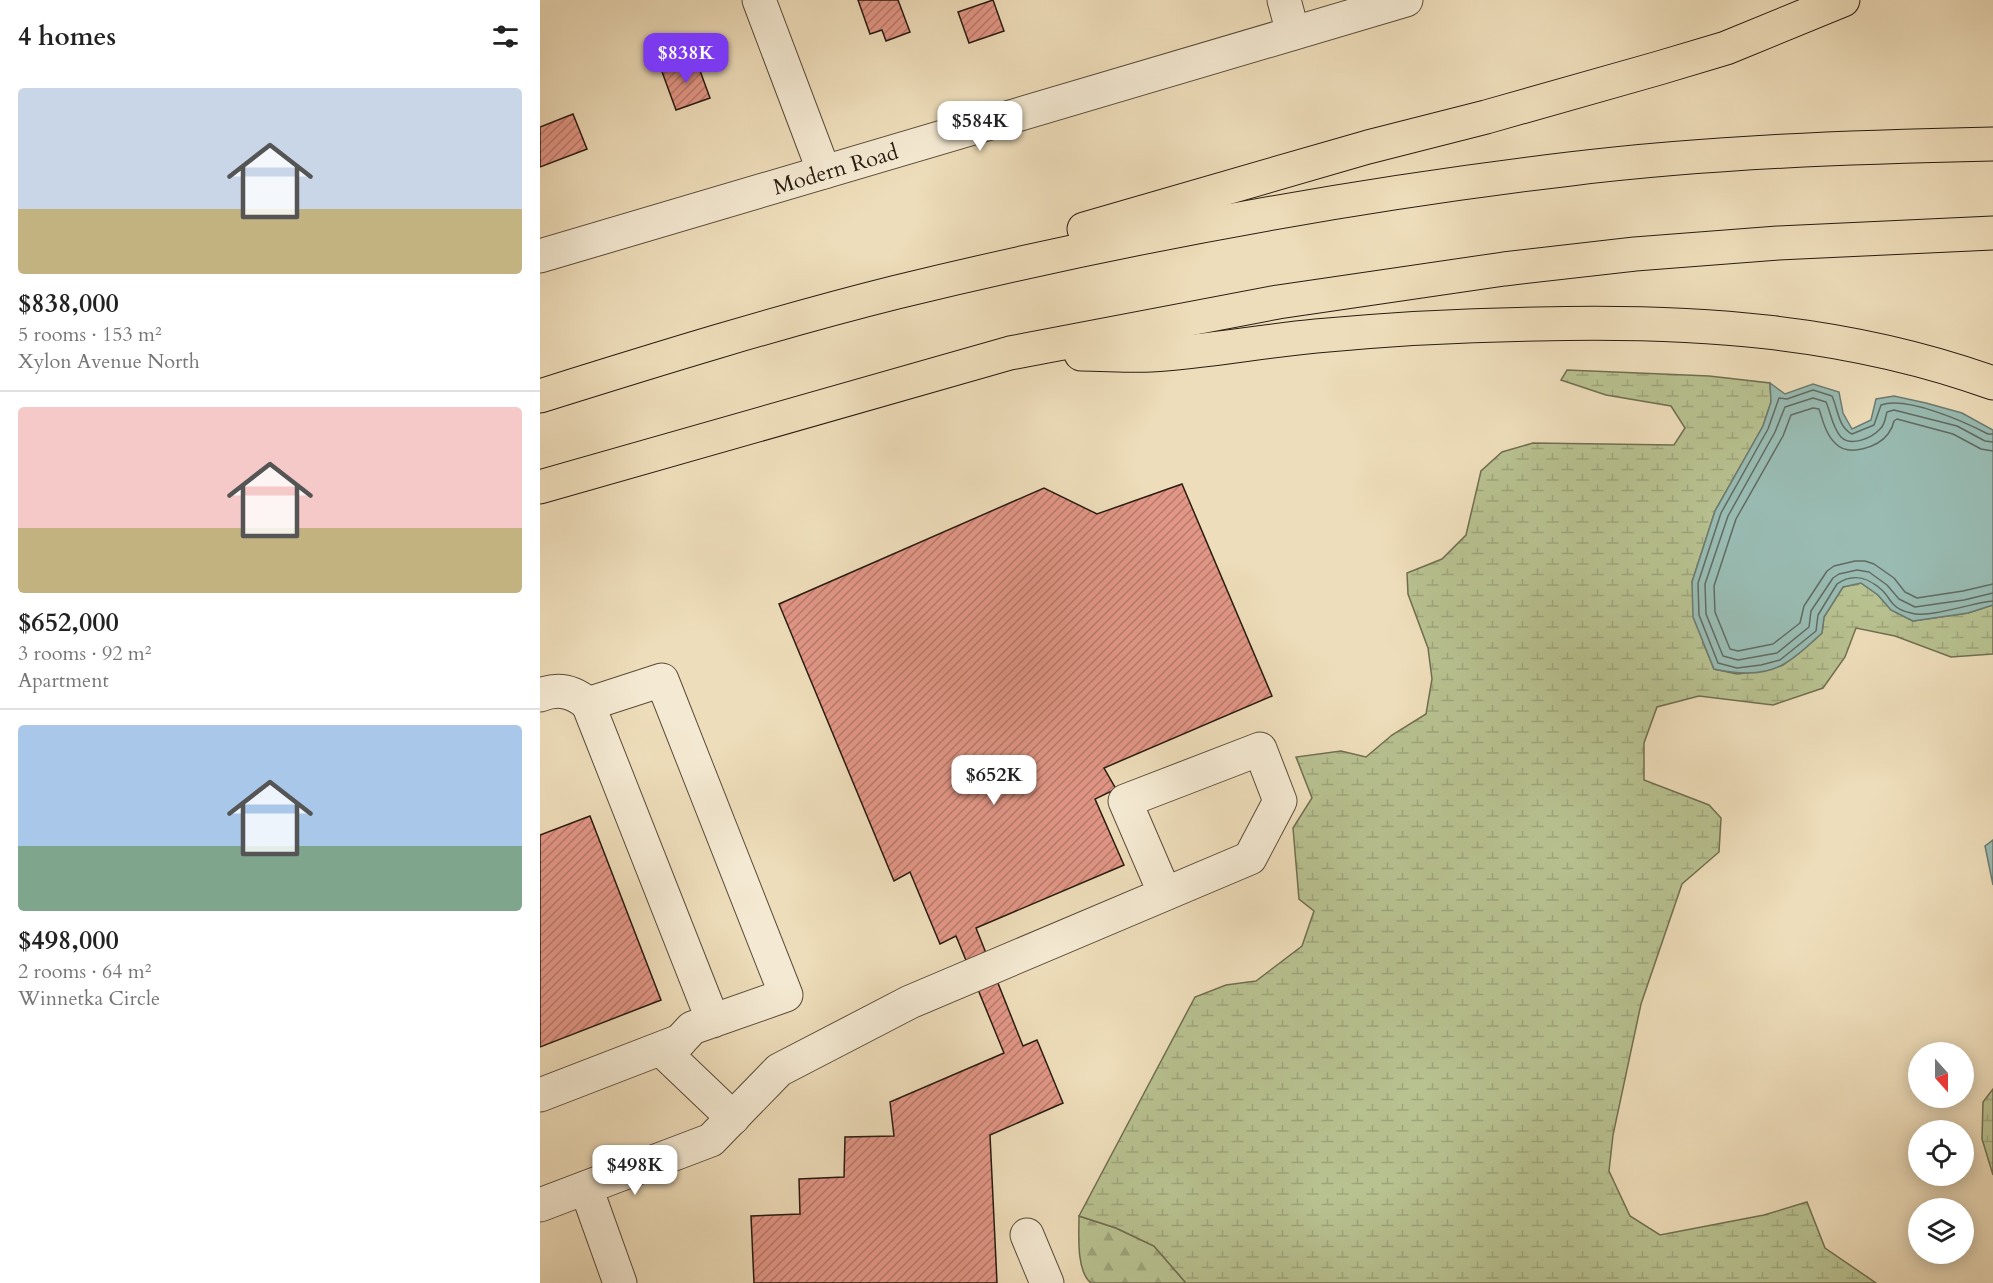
<!DOCTYPE html>
<meta charset="utf-8">
<style>
:root{--surface:#fff;--page:#f6f6f6;--text:#222;--muted:#767676;--line:#e0e0e0;--accent:#7c3aed}
body{margin:0;font-family:Cardo,serif;background:var(--page);color:var(--text);height:100vh;display:flex;flex-direction:column;font-size:22px;white-space:nowrap}
*{box-sizing:border-box;margin:0}
p{font-size:20px;color:var(--muted)}
.icon{flex:none;width:33px;height:33px;fill:none;stroke:currentColor;stroke-width:2;stroke-linecap:round;stroke-linejoin:round}
.map{position:relative;flex:1;overflow:hidden}
.panel{display:flex;flex-direction:column;background:var(--surface);width:540px}
.panel>*{flex:none}
.needle{width:39px;rotate:159deg}
.buttons{position:absolute;left:1368px;top:1042px;display:grid;gap:12px}
.buttons a{display:grid;place-items:center;width:66px;height:66px;border-radius:50%;background:var(--surface);box-shadow:0 3px 15px #0003;font-size:30px}
.price{position:absolute;translate:-50% -51px;padding:0 14px;border-radius:12px;background:#fff;color:#222;font-size:20px;line-height:39px;filter:drop-shadow(0 2px 3px #0008)}
.price::after{content:'';position:absolute;left:50%;top:36px;width:18px;height:14px;margin-left:-9px;background:inherit;clip-path:polygon(0 0,100% 0,50% 100%)}
.price.on{background:var(--accent);color:#fff}
ul{padding:0;list-style:none}
li{display:grid;align-content:center;gap:12px;height:318px;padding:0 18px}
li+li{border-top:2px solid var(--line)}
li span{display:grid;place-items:center;height:186px;border-radius:6px;color:#555}
li>.icon{margin-inline-start:auto}
span .icon{width:108px;height:108px;fill:#fffc;stroke-width:1}
li b{font-size:26px}
h2{display:flex;justify-content:space-between;align-items:center;height:72px;padding:0 18px;font-size:26px}
main{display:flex;flex:1;min-height:0}
.map>svg:first-child{display:block}
</style>
<main>
<section class="panel">
<h2>4 homes<svg class="icon" aria-label="filters" viewBox="0 0 24 24"><path d="M4 7h16M4 17h16"/><circle cx="9" cy="7" r="2"/><circle cx="15" cy="17" r="2"/></svg></h2>
<ul>
<li><span style="background:linear-gradient(#c9d6e8 65%,#c2b280 0)"><svg class="icon" aria-label="home" viewBox="0 0 24 24"><path d="M3 11l9-7 9 7M6 9v11h12V9"/></svg></span><div><b>$838,000</b><p>5 rooms · 153 m²</p><p>Xylon Avenue North</p></div></li>
<li><span style="background:linear-gradient(#f6c9c9 65%,#c2b280 0)"><svg class="icon" aria-label="home" viewBox="0 0 24 24"><path d="M3 11l9-7 9 7M6 9v11h12V9"/></svg></span><div><b>$652,000</b><p>3 rooms · 92 m²</p><p>Apartment</p></div></li>
<li><span style="background:linear-gradient(#a9c7e8 65%,#7fa58c 0)"><svg class="icon" aria-label="home" viewBox="0 0 24 24"><path d="M3 11l9-7 9 7M6 9v11h12V9"/></svg></span><div><b>$498,000</b><p>2 rooms · 64 m²</p><p>Winnetka Circle</p></div></li>
</ul>
</section>
<div class="map">
<svg width="1453" height="1283" viewBox="0 0 1453 1283">
<defs>
<pattern id="forest-firs" width="22" height="20" patternUnits="userSpaceOnUse" patternTransform="scale(1.5)"><rect width="22" height="20" fill="#b8c190"/><path d="M5 1l3.5 6h-7zM16 11l3.5 6h-7z" fill="#9ea57b"/></pattern>
<pattern id="wetland-marsh" width="20" height="14" patternUnits="userSpaceOnUse" patternTransform="scale(1.5)"><rect width="20" height="14" fill="#b8c190"/><path d="M1 5h8M5 5V1M11 12h8M15 12V8" fill="none" stroke="#9ea57b"/></pattern>
<pattern id="building-hatch" width="6" height="6" patternUnits="userSpaceOnUse" patternTransform="scale(1.5)"><rect width="6" height="6" fill="#e29686"/><path d="M-1 1l2-2M0 6l6-6M5 7l2-2" fill="none" stroke="#b77a6c"/></pattern>
</defs>
<rect width="100%" height="100%" fill="#eeddba"/>
<filter id="stains"><feTurbulence type="fractalNoise" baseFrequency=".00333" numOctaves="4"/><feColorMatrix values="0 0 0 0 .2 0 0 0 0 .09 0 0 0 0 .02 0 0 0 .5 -.17"/></filter>
<radialGradient id="worn" r=".72"><stop offset=".6" stop-color="#630" stop-opacity="0"/><stop offset="1" stop-color="#630" stop-opacity=".3"/></radialGradient>
<path fill="url(#forest-firs)" stroke="#706e50" stroke-width="1.5" d="M539 1216 576 1228 614 1246 646 1283H551C536 1271 539 1235 539 1216Z"/>
<g fill="url(#wetland-marsh)" stroke="#706e50" stroke-width="1.5">
<path d="M1027 370 1169 376 1230 383 1231 402 1223 426 1175 511 1152 582 1163 642 1174 669 1197 674 1223 671 1243 665 1282 633 1284 617 1303 587 1321 583 1338 595 1351 610 1373 621 1428 613 1453 605V654L1411 657 1355 636 1316 628 1305 657 1283 688 1233 705 1159 696 1117 707 1104 743V780L1169 805 1181 818 1179 852 1142 884 1101 1004 1073 1135 1069 1171 1090 1216 1120 1235 1224 1215 1267 1202 1285 1248 1336 1283H646L614 1246 576 1228 539 1216 655 997 686 985 716 981 762 946 774 911 759 899 753 828 772 798 756 757 801 751 826 757 852 735 886 714 892 679 888 648 868 594 867 573 902 559 926 535 941 471 962 452 993 443 1134 445 1145 428 1131 406 1066 395 1021 380Z"/>
<path d="M1453 1089V1175L1442 1139 1443 1102Z"/>
</g>
<g fill="#99bbb2" stroke="#6c7b72" stroke-width="1.5">
<path d="M1230 383 1245 394 1273 384 1299 392 1303 413 1312 429 1331 420 1336 399 1354 396 1386 403 1422 413 1453 430V605L1428 613 1373 621 1351 610 1338 595 1321 583 1303 587 1284 617 1282 633C1270 644 1258 656 1244 664 1224 676 1196 674 1174 669L1153 617 1152 582 1175 511 1223 426 1231 402Z"/>
<path d="M1453 840V885L1445 846Z"/>
</g>
<g fill="none" stroke-linecap="round" stroke-linejoin="round">
<g stroke="#616b62" stroke-width="1.5">
<path d="M1453 434H1448C1425 422 1367 396 1341 405L1334 425 1312 434C1298 427 1298 409 1292 396L1273 390 1247 399 1239 398 1228 429 1181 513 1158 583 1159 615 1178 663 1197 668 1221 665 1240 660 1276 631 1278 615 1297 584C1314 572 1329 578 1343 591 1347 595 1350 601 1354 605 1358 609 1366 612 1371 613 1387 619 1435 602 1453 601"/>
<path d="M1453 442 1445 441 1417 426 1354 410 1347 412C1345 418 1345 425 1340 429 1332 438 1311 447 1301 437 1292 427 1291 413 1286 402L1273 398 1245 407 1235 432 1188 516 1165 584 1166 614 1183 656 1198 660 1237 653 1269 627 1271 611 1293 578 1299 574 1317 570 1329 572 1347 585 1359 599 1375 607 1424 600 1453 593"/>
<path d="M1453 451 1441 449 1413 434 1357 419 1354 421C1353 426 1351 430 1348 434 1338 447 1309 457 1296 444 1286 435 1283 421 1279 409L1273 408 1251 415 1243 436 1196 519 1174 586 1175 612 1190 649 1198 651 1233 644 1260 623 1264 606 1287 571 1294 566 1315 561H1325L1334 564 1354 578 1365 592 1377 598 1423 591 1453 584"/>
</g>
</g>
<g fill="url(#building-hatch)" stroke="#291b11" stroke-width="1.5">
<path d="M318 0H358L370 32 346 41 342 30 330 34Z"/>
<path d="M453 0 464 31 429 43 418 12Z"/>
<path d="M155 57 170 98 136 110 121 69Z"/>
<path d="M33 114 47 149 0 167V127Z"/>
<path d="M642 484 732 696 564 768 576 789 555 799 584 865 436 928 483 1046 497 1040 523 1103 450 1135 457 1283H214L211 1216 260 1214 259 1179 304 1177 305 1137 354 1136 350 1102 464 1053 416 936 400 944 370 872 354 881 239 604 504 488 557 514Z"/>
<path d="M50 816 121 1000 0 1047V835Z"/>
</g>
<g fill="none" stroke-linecap="round" stroke-linejoin="round">
<defs>
<g id="minor">
<path d="M219 0 284 172"/>
<path d="M744 0 753 33"/>
<path id="s1" d="M0 256 866 0"/>
<path d="M0 695C18 688 33 691 48 704"/>
<path d="M173 1021 48 704 122 680 246 995 152 1028 127 1055 193 1118"/>
<path d="M0 1095 140 1041"/>
<path d="M46 1188 80 1283"/>
<path d="M0 1205 171 1140 239 1070 370 1002 710 858 740 801 720 749 585 801 625 894"/>
<path d="M487 1235 507 1283"/>
</g>
<g id="highway">
<path d="M544 229 828 147 946 117 1119 68 1186 48 1303 0"/>
<path d="M541 354C564 354 588 356 611 355 666 352 721 341 776 336 850 329 924 325 997 324 1153 320 1306 330 1453 383"/>
<path d="M0 396C118 359 237 322 357 292 579 238 803 196 1030 169 1170 152 1312 147 1453 144"/>
<path d="M0 487 470 353 738 302 964 269 1095 254 1238 243 1453 233"/>
</g>
</defs>
<use href="#minor" stroke="#5a4c3b" stroke-width="35"/>
<use href="#highway" stroke="#291b11" stroke-width="35"/>
<use href="#minor" stroke="#f4e9d2" stroke-width="33"/>
<use href="#highway" stroke="#eeddba" stroke-width="33"/>
</g>
<g text-anchor="middle" stroke-width="4.5" stroke-linejoin="round" paint-order="stroke">
<g font-size="22" fill="#291b11" stroke="#f4e9d2">
<text dy="8" stroke="none"><textPath href="#s1" startOffset="308">Modern Road</textPath></text>
</g>
</g>
<rect width="100%" height="100%" filter="url(#stains)"/>
<rect width="100%" height="100%" fill="url(#worn)"/>
</svg>
<div class="buttons">
<a><svg class="needle" viewBox="-14 -14 28 28"><path d="M0-13l5 13h-10z" fill="#e53935"/><path d="M0 13l5-13h-10z" fill="#767676"/></svg></a>
<a><svg class="icon" aria-label="locate" viewBox="0 0 24 24"><circle cx="12" cy="12" r="6"/><path d="M12 2v4M12 18v4M2 12h4M18 12h4"/></svg></a>
<a><svg class="icon" aria-label="layers" viewBox="0 0 24 24"><path d="M12 4l9 5-9 5-9-5zM3 14l9 5 9-5"/></svg></a>
</div>
<b class="price on" style="left:146px;top:84px">$838K</b>
<b class="price" style="left:440px;top:152px">$584K</b>
<b class="price" style="left:454px;top:806px">$652K</b>
<b class="price" style="left:95px;top:1196px">$498K</b>
</div>
</main>
